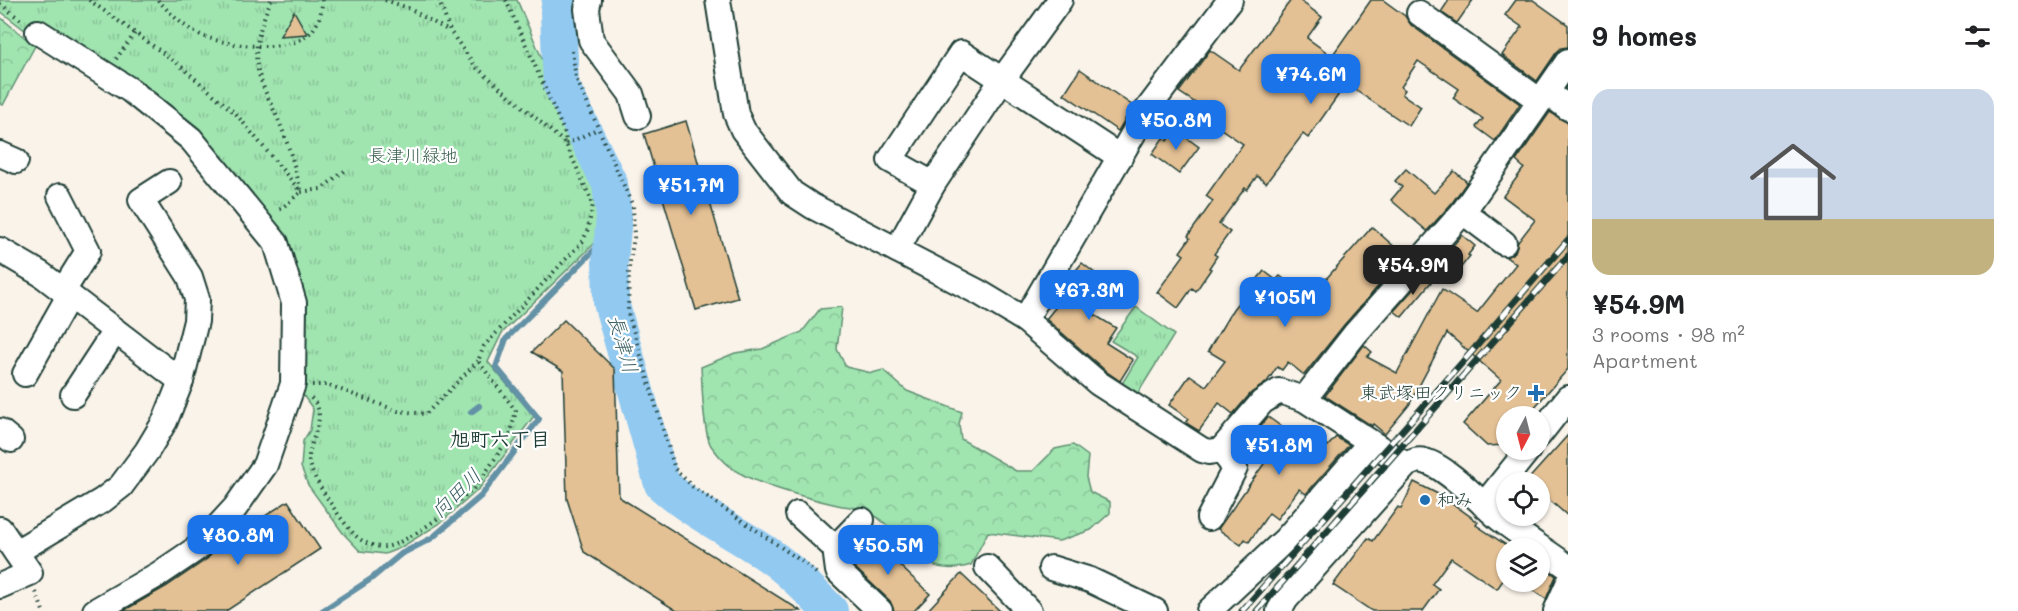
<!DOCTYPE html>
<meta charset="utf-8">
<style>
:root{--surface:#fff;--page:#f6f6f6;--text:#202124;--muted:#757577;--line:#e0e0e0;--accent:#1a73e8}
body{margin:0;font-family:Mali,"Klee One",sans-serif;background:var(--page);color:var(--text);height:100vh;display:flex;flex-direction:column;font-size:22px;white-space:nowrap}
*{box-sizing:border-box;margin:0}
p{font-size:20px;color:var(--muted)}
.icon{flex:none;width:33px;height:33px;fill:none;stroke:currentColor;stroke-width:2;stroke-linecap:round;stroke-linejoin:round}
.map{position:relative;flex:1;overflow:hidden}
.side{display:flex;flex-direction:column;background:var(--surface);width:450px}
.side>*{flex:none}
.needle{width:39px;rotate:187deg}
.fabs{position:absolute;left:1496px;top:406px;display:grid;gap:12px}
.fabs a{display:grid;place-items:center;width:54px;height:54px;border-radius:50%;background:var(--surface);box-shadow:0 2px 4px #0004;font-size:30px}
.price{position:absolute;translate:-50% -51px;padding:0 14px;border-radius:12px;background:var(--accent);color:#fff;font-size:20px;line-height:39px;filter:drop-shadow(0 2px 3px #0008)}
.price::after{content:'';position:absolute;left:50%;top:36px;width:18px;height:14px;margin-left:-9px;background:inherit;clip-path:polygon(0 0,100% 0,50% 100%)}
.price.selected{background:#222;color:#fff}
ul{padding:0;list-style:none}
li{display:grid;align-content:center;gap:12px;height:318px;padding:0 24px}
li+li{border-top:2px solid var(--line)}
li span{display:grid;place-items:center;height:186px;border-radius:18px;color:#555}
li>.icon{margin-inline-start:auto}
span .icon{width:108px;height:108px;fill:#fffc;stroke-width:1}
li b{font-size:26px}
h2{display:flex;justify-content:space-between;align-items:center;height:72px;padding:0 24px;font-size:26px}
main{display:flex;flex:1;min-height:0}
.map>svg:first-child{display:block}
</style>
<main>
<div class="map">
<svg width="1568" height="611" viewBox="0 0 1568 611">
<defs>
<pattern id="forest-crowns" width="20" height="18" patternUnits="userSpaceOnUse" patternTransform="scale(1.5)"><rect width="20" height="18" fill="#a0e4b0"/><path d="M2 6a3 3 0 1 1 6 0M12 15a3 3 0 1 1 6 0" fill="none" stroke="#89c498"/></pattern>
<pattern id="park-tufts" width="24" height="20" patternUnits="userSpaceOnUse" patternTransform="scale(1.5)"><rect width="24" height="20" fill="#a0e4b0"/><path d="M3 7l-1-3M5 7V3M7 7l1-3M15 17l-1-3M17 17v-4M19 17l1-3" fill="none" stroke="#89c498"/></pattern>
</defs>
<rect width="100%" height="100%" fill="#faf3ea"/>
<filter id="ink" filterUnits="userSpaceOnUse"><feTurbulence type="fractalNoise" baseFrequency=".0167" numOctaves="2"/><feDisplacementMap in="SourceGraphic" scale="12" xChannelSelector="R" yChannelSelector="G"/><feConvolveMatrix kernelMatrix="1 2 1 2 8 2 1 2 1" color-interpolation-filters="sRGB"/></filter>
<g filter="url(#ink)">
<g fill="url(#forest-crowns)" stroke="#609072" stroke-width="1.5">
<path d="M0 17 35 46 3 105 0 104Z"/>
<path d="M842 307 837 349 846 367 872 373 883 370 907 391 962 412 959 424 961 439 1016 471H1033L1055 449 1073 445 1088 456 1086 477 1090 492 1110 502V513L1091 530 1059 541 988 532 971 565C917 582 907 533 869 512 859 507 844 507 833 504 808 498 760 485 738 472 729 467 718 455 712 447 703 437 702 382 701 367L735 353 762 349 802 332 820 309Z"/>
</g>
<g fill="url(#park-tufts)" stroke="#609072" stroke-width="1.5">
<path d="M0 0H517L604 204 601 229 594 244 502 333 488 362 534 416 479 489 439 524 400 548 385 554 360 551 343 533 308 485 301 467 303 441 310 430 313 409 300 391V297L194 132 35 38 0 11Z"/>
<path d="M1136 307 1174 335 1138 393 1130 394 1120 387 1138 357 1111 341Z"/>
</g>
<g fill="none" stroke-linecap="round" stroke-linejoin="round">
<g stroke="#6391a5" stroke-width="6">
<path d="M471 412 479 406"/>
<path d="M322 611 371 579 401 554 432 538 481 496 539 419 496 367 506 339 612 232"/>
</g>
<path stroke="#91c9f0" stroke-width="36" d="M560 0 558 12 561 85 610 184 614 217 610 260 611 302 662 484C695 514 737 532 773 558 794 573 812 593 830 611"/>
</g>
<g fill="#e4c195" stroke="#1f3d34" stroke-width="1.5">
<path d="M1291 0H1299L1322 17 1307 38 1332 56 1371 0H1383L1405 16 1411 25 1520 104 1495 141 1476 127 1483 119 1453 98 1459 89 1418 61 1401 87 1405 90 1402 94 1421 107 1409 126 1346 84 1308 138 1303 134 1266 183 1257 176 1247 190 1245 188 1219 224 1230 232 1214 254 1217 256 1209 268 1211 269 1196 291 1192 288 1178 308 1157 292 1184 255 1180 252 1190 238 1188 236 1213 201 1206 196 1243 144 1205 118 1209 112 1179 92 1210 50 1239 70Z"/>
<path d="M1449 0H1473L1457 23 1441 12Z"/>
<path d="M1516 0H1533L1568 25V47L1561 48 1556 53 1537 81 1502 55 1522 27 1505 15Z"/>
<path d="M294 11 307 34 280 36Z"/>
<path d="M1080 69 1133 106 1118 131 1064 94Z"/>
<path d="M1550 112 1568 123V369L1526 417H1506V445L1487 446 1463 424 1501 380 1447 333 1409 405 1385 434 1373 424 1372 426 1325 396 1364 345 1372 352 1367 357 1397 373 1442 289 1477 313 1516 264 1506 257 1515 252 1518 242 1535 220 1503 196 1524 168 1516 161Z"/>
<path d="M686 121 738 298 696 310 644 134Z"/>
<path d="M1176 130 1199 147 1179 174 1152 154 1163 138 1167 141Z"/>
<path d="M1406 169 1434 193 1454 171 1467 182 1452 203 1427 231 1391 200 1402 187 1395 181Z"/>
<path d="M1372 227 1405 256 1344 325 1304 375 1288 362 1282 370 1277 367 1267 382 1251 393 1233 414 1219 403 1199 431 1186 423 1189 419 1169 405 1190 375 1206 386 1225 361 1208 351 1233 309 1264 271 1276 280 1280 276 1309 298Z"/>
<path d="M1462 235 1475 246 1468 255 1470 256 1458 271 1441 259Z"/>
<path d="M1082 263 1110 285 1093 314 1116 328 1106 343 1133 360 1120 381 1107 372 1046 319 1068 292 1062 287Z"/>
<path d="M1426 275 1432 281 1402 317 1394 311Z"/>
<path d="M564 320 615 369 619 497 801 611H677L584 552 567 499 563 371 532 352Z"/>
<path d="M1268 417 1296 437 1303 428 1328 446 1336 437 1349 445 1306 494 1299 489 1277 519 1269 513 1249 542 1245 539 1241 545 1218 529 1266 461 1244 445Z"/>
<path d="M1568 435V516L1539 491V483H1525Z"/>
<path d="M1414 482 1442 496 1478 522 1476 525 1506 545V576L1497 589 1451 558 1432 584 1439 589 1423 611H1372L1333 585 1368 538 1373 541 1398 507 1401 509Z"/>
<path d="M288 501 320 549 226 611H123L167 586 207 559 218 547Z"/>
<path d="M867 535 930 594 914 611H894L890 601 851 564 850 553Z"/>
<path d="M1539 564 1556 576 1546 599 1522 582H1539Z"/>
<path d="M961 574 1000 611H927Z"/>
</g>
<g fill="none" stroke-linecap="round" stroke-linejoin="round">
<defs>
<g id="minor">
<path d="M589 0 587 9 591 40 631 94 638 116"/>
<path d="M718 0 736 114 743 130 792 193 812 206 980 293 1025 320 1098 383 1202 450 1209 452 1221 450 1262 402 1279 391 1304 399 1406 465"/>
<path d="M1419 13 1540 101"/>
<path d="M38 32 130 90 191 139 276 243 294 303 293 384 265 465 235 508 199 547 159 574 95 611"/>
<path d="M1547 92 1568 108"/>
<path d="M0 154 16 161"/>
<path d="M933 184 890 160 961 53 1120 157"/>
<path d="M60 196 88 251 63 291"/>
<path d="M1463 212 1504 243"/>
<path d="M0 250 41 274 181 381"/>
<path d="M897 250 933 184 1002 80 1060 0"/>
<path d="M1025 320 1147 110 1230 0"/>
<path d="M25 374 69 296"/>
<path d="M73 395 115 331"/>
<path d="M1304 399 1355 334 1463 212 1568 61"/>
<path d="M0 431 11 440"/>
<path d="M1539 435 1568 398"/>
<path d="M1484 505 1528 450"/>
<path d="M798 514 835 548"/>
<path d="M1209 518 1235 468 1221 450"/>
<path d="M862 520 835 548 838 571 880 611"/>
<path d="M0 529 30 573 0 586"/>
<path d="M16 552 103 500 121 486 147 451 165 421 181 381 196 321 197 299 190 277 141 200 169 182"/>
<path d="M987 567 1029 611"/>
<path d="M1051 568 1090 580 1155 611"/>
<path d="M1209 611 1286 539 1370 443"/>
<path d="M1279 611 1286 599 1406 465C1412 462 1417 459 1424 461 1445 465 1482 504 1500 519 1522 536 1546 551 1568 567"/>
<path d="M1556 611 1568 584"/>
</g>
</defs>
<use href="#minor" stroke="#1f3d34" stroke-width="28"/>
<g stroke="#1f3d34" stroke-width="4" stroke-dasharray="1.5 4.5" stroke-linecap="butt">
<path d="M89 0 177 63 236 114 301 192 321 189 347 169"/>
<path d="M158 0C169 12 182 26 197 33 220 46 289 54 309 34 319 24 322 13 322 0"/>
<path d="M271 0C265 14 259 30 257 45 252 75 272 102 282 129 290 150 296 171 301 192L277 212"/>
<path d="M385 0 408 8 449 31"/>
<path d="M506 0 565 134 566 144"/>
<path d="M0 4 21 20"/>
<path d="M572 51 576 78 633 206 634 237 629 268 628 313 675 469 693 487 807 565 816 573"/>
<path d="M116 59 135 33"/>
<path d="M566 144 598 129"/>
<path d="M312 385H328L398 411 426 414 478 361"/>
<path d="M311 398C331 416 307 440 309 462 310 475 344 525 355 535 362 542 373 547 384 547 405 546 460 503 475 487 486 473 497 456 506 441 512 433 513 421 516 411L478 361 484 346 583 241 588 229 593 204 566 144 476 67 450 31 439 0"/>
<path d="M36 592 43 611"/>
</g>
<use href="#minor" stroke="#fff" stroke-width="24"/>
<defs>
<g id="rail">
<path d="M1242 611 1468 356 1568 240"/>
<path d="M1257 611 1568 256"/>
</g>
</defs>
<use href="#rail" stroke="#1f3d34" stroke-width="7"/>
<use href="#rail" stroke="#fff" stroke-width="4.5" stroke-dasharray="14" stroke-linecap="butt"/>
</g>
</g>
<g fill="#1f6fb2" stroke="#fff" stroke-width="2">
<path d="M1533 384h6v6h6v6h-6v6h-6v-6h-6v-6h6z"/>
<circle cx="1425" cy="500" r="6"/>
</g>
<g text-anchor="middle" stroke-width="4.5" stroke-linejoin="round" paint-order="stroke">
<g font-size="18" fill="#395e4d" stroke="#fff">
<text x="413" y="162">長津川緑地</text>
</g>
<g font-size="18" fill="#1f3d34" stroke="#fff" text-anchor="end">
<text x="1522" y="399">東武塚田クリニック</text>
<text x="1437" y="506" text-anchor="start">和み</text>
</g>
<g font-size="20" font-style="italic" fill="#3c6063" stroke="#fff">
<text transform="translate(623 344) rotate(74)" y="7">長津川</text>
<text transform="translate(456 493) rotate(-44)" y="7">向田川</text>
</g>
<g font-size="20" font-weight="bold" fill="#1f3d34" stroke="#fff">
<text x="500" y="446">旭町六丁目</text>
</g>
</g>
</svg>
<div class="fabs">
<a><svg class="needle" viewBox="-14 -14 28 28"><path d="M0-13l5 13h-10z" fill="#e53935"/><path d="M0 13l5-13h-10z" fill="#757577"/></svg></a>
<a><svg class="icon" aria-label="locate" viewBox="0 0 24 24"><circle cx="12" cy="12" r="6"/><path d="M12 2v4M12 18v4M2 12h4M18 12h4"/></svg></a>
<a><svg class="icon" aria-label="layers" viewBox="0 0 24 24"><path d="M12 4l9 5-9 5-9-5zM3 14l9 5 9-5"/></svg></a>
</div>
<b class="price" style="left:1311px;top:105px">¥74.6M</b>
<b class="price" style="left:1176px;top:151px">¥50.8M</b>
<b class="price" style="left:691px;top:216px">¥51.7M</b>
<b class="price selected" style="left:1413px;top:296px">¥54.9M</b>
<b class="price" style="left:1089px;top:321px">¥67.3M</b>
<b class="price" style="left:1285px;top:328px">¥105M</b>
<b class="price" style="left:1279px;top:476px">¥51.8M</b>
<b class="price" style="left:238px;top:566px">¥80.8M</b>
<b class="price" style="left:888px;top:576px">¥50.5M</b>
</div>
<section class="side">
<h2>9 homes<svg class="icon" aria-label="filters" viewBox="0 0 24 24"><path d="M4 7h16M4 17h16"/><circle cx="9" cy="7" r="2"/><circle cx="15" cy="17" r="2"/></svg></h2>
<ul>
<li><span style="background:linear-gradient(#c9d6e8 70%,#c2b280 0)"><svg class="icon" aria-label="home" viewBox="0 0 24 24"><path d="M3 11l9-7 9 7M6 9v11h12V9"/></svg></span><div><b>¥54.9M</b><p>3 rooms · 98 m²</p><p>Apartment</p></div></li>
</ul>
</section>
</main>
